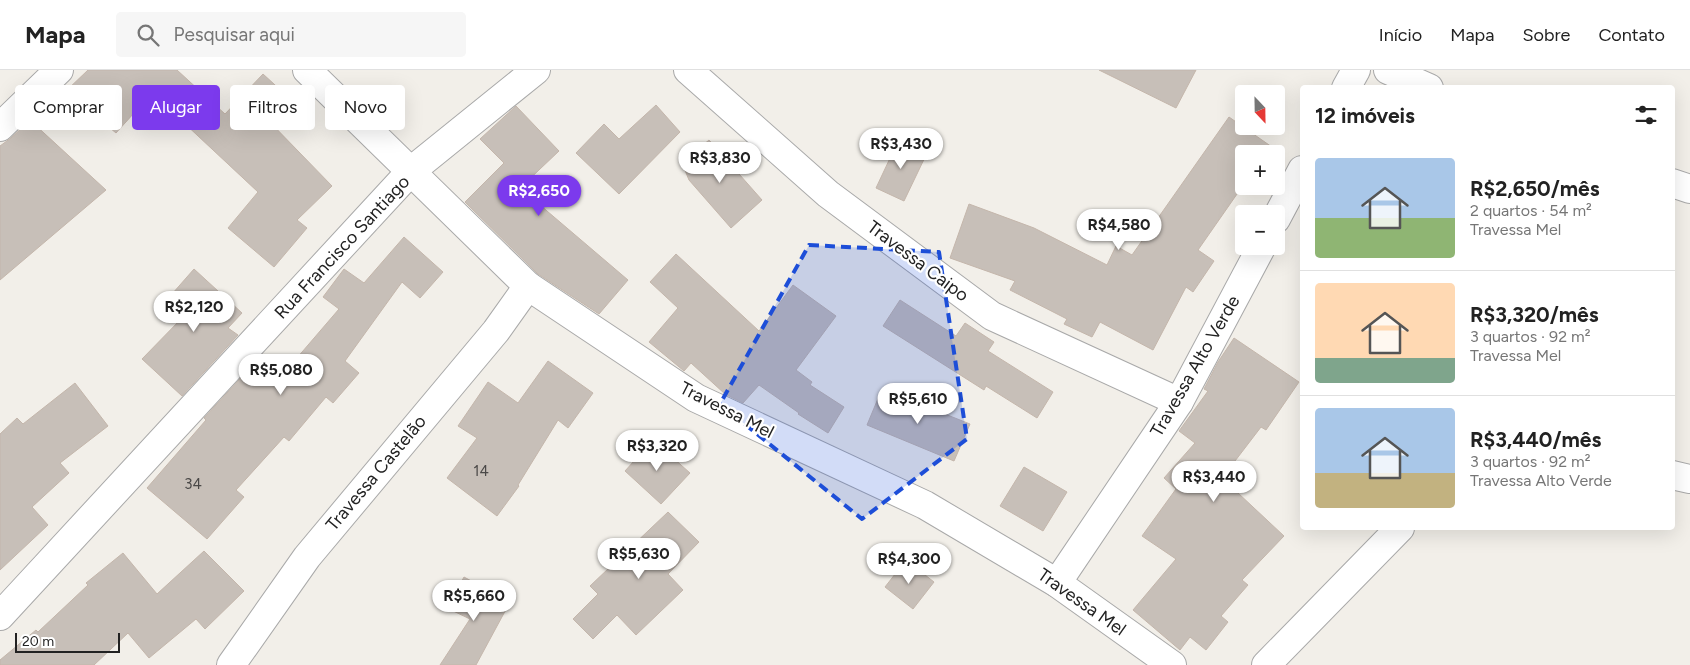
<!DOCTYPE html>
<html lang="pt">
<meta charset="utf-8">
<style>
:root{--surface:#fff;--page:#f6f6f6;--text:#222;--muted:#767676;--line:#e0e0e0;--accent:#7c3aed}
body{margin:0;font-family:Figtree,sans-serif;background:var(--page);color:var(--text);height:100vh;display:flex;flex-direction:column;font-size:19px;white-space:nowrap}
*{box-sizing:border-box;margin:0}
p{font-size:16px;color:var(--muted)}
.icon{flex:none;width:28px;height:28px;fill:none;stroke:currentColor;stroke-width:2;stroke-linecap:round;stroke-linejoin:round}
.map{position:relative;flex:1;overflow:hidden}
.details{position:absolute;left:1300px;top:15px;width:375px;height:445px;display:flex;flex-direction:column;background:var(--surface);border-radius:5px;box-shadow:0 5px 20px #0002}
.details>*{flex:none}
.top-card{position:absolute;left:15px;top:15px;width:475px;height:45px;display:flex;gap:10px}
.needle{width:32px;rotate:158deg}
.buttons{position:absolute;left:1235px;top:15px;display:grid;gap:10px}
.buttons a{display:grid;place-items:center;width:50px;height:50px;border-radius:5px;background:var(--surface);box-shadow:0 5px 20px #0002;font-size:25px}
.scale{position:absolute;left:15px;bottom:12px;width:105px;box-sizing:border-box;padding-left:5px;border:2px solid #222;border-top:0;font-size:14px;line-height:18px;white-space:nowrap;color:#222;-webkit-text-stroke:4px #fff;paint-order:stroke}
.price{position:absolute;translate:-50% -42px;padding:0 11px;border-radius:18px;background:#fff;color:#222;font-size:16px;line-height:32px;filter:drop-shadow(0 1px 2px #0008)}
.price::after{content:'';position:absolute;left:50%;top:30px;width:15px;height:11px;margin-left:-8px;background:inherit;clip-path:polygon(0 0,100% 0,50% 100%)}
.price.on{background:var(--accent);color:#fff}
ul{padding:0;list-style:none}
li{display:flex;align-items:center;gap:15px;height:125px;padding:0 15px}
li+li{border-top:1px solid var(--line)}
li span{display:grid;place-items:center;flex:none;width:140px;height:100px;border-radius:5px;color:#555}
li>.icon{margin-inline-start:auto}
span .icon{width:60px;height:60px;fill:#fffc;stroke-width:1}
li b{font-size:21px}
h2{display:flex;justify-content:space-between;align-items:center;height:60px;padding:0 15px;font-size:21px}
.chip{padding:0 18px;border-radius:5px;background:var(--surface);box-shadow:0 5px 20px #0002;font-size:18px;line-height:45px}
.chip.on{background:var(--accent);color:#fff}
header{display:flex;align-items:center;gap:30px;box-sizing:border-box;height:70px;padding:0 25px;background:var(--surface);border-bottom:1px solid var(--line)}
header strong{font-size:24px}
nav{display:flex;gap:28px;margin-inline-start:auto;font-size:18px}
.search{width:350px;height:45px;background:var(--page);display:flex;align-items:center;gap:12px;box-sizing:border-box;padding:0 18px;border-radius:5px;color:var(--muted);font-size:19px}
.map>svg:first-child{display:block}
</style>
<header>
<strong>Mapa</strong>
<div class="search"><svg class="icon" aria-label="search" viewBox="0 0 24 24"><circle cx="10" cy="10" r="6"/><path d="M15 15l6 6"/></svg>Pesquisar aqui</div>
<nav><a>Início</a><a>Mapa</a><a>Sobre</a><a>Contato</a></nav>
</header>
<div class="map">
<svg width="1690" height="595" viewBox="0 0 1690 595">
<rect width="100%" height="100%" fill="#f2efe9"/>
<g fill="#c7bfb8" stroke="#c4b6ab">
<path d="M88 0H177L225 44 263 4 286 25 265 47 332 116 297 150 307 158 274 197 228 158 258 122 152 23 116 63 66 21Z"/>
<path d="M1099 0H1196L1176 38Z"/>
<path d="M656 35 680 62 619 124 576 83 604 54 619 69Z"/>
<path d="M516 36 559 81 520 118 628 210 599 244 538 204 465 132 504 93 480 69Z"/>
<path d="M1229 47 1282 84H1244V114L1198 180 1214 191 1193 222 1186 217 1153 280 1100 252 1092 267 1064 254 1067 249 1010 220 1015 211 950 188 969 134 1034 158 1107 195 1116 176 1132 185Z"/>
<path d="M32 52 106 120 0 210V76L11 68 25 55 26 57Z"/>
<path d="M899 69 927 83 904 131 876 118Z"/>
<path d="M709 70 762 130 731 158 689 110 682 93Z"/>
<path d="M404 167 443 202 420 228 402 212 345 291 359 303 333 333 326 327 289 371 284 367 236 420 244 427 207 469 147 418 206 350 204 348 262 285 284 303 339 239 323 227 344 199 364 213Z"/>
<path d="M676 184 759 261 793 215 836 246 796 300 812 312 810 315 844 337 828 363 798 344 799 343 759 315 743 333 725 324 691 293 684 301 649 272 678 238 650 212Z"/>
<path d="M194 199 242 243 228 258 238 265 182 326 142 289 182 248 165 232Z"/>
<path d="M900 230 956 266 965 253 994 272 988 281 1053 322 1037 348 986 316 984 320 883 256Z"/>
<path d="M1234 268 1299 312 1266 360 1261 357 1222 408 1284 466 1242 510 1248 515 1221 546 1228 552 1206 580 1190 567 1180 580 1133 540 1176 489 1142 466 1176 419 1164 408 1195 373 1179 361 1208 321 1204 319 1218 292Z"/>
<path d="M548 291 593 323 568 358 558 350 518 415 519 416 497 446 447 408 477 368 458 356 488 312 518 333Z"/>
<path d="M75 313 108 356 60 393 69 403 32 437 48 455 0 500V364L17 348 23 354Z"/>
<path d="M882 319 970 354 954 391 867 355Z"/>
<path d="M653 370 690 403 661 434 625 401Z"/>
<path d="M1024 397 1067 422 1043 461 1000 436Z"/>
<path d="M668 442 699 472 668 504 683 520 636 565 617 545 593 569 573 549 598 524 590 516Z"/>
<path d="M204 481 244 521 205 559 196 549 149 588 128 563 94 595H0V590L36 560 38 562 88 515 86 513 123 483 157 524Z"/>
<path d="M906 490 934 512 913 539 885 517Z"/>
<path d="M464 507 510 532 476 595H440L470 549 447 538Z"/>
</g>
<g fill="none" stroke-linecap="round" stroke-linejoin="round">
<defs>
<g id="street">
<path d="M307 0 528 216 696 328 925 435 1057 513 1172 595"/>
<path d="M688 0 828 124 992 246 1179 332"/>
<path d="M1388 0 1429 18"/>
<path d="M1346 18 1356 0"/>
<path d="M0 57 59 0"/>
<path d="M1672 113 1690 119"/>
<path d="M1276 149 1302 100"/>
<path d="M1672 405 1690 409"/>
<path d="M1057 513 1179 332 1262 176"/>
<path d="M0 546 411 101 536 0"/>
<path d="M231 595 307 487 496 261 528 216"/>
<path d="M1266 595 1400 458"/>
</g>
</defs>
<use href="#street" stroke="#a9a9a9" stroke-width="30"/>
<use href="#street" stroke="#fff" stroke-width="28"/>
</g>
<path fill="#1d4ed8" fill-opacity="0.2" stroke="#1d4ed8" stroke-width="4" stroke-dasharray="10 6" stroke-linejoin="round" d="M809 175 939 182 967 369 862 449 720 334Z"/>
<g text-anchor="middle" stroke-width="4.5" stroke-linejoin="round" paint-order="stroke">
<g font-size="15" fill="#4b4948">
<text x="481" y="406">14</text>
<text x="193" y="419">34</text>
</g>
<g font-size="18" fill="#222" stroke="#fff">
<text transform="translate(342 177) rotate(-47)" y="6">Rua Francisco Santiago</text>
<text transform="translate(918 191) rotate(37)" y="6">Travessa Caipo</text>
<text transform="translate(1195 296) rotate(-60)" y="6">Travessa Alto Verde</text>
<text transform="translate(727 340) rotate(27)" y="6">Travessa Mel</text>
<text transform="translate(376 403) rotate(-50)" y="6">Travessa Castelão</text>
<text transform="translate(1082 532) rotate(35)" y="6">Travessa Mel</text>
</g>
</g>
</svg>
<div class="buttons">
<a><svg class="needle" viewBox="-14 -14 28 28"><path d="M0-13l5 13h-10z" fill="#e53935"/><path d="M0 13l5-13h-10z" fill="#767676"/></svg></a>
<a>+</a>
<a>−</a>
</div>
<div class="scale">20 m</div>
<b class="price" style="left:901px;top:100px">R$3,430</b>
<b class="price" style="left:720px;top:114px">R$3,830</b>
<b class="price on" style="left:539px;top:147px">R$2,650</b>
<b class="price" style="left:1119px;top:181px">R$4,580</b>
<b class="price" style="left:194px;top:263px">R$2,120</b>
<b class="price" style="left:281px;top:326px">R$5,080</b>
<b class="price" style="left:918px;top:355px">R$5,610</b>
<b class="price" style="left:657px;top:402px">R$3,320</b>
<b class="price" style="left:1214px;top:433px">R$3,440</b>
<b class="price" style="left:639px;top:510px">R$5,630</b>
<b class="price" style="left:909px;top:515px">R$4,300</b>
<b class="price" style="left:474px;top:552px">R$5,660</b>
<div class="top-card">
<a class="chip">Comprar</a>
<a class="chip on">Alugar</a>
<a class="chip">Filtros</a>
<a class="chip">Novo</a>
</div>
<section class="details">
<h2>12 imóveis<svg class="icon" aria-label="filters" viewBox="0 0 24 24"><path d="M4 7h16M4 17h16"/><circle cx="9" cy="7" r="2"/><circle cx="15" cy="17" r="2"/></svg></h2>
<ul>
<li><span style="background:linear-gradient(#a9c7e8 60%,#8fb573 0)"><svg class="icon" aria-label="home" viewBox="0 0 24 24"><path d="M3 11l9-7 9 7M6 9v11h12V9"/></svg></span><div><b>R$2,650/mês</b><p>2 quartos · 54 m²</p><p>Travessa Mel</p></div></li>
<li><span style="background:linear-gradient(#ffd9b3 75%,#7fa58c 0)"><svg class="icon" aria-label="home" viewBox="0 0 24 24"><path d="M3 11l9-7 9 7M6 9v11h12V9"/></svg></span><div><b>R$3,320/mês</b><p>3 quartos · 92 m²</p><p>Travessa Mel</p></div></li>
<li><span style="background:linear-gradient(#a9c7e8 65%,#c2b280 0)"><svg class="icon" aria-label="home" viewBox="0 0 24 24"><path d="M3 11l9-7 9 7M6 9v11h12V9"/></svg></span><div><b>R$3,440/mês</b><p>3 quartos · 92 m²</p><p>Travessa Alto Verde</p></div></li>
</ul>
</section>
</div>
